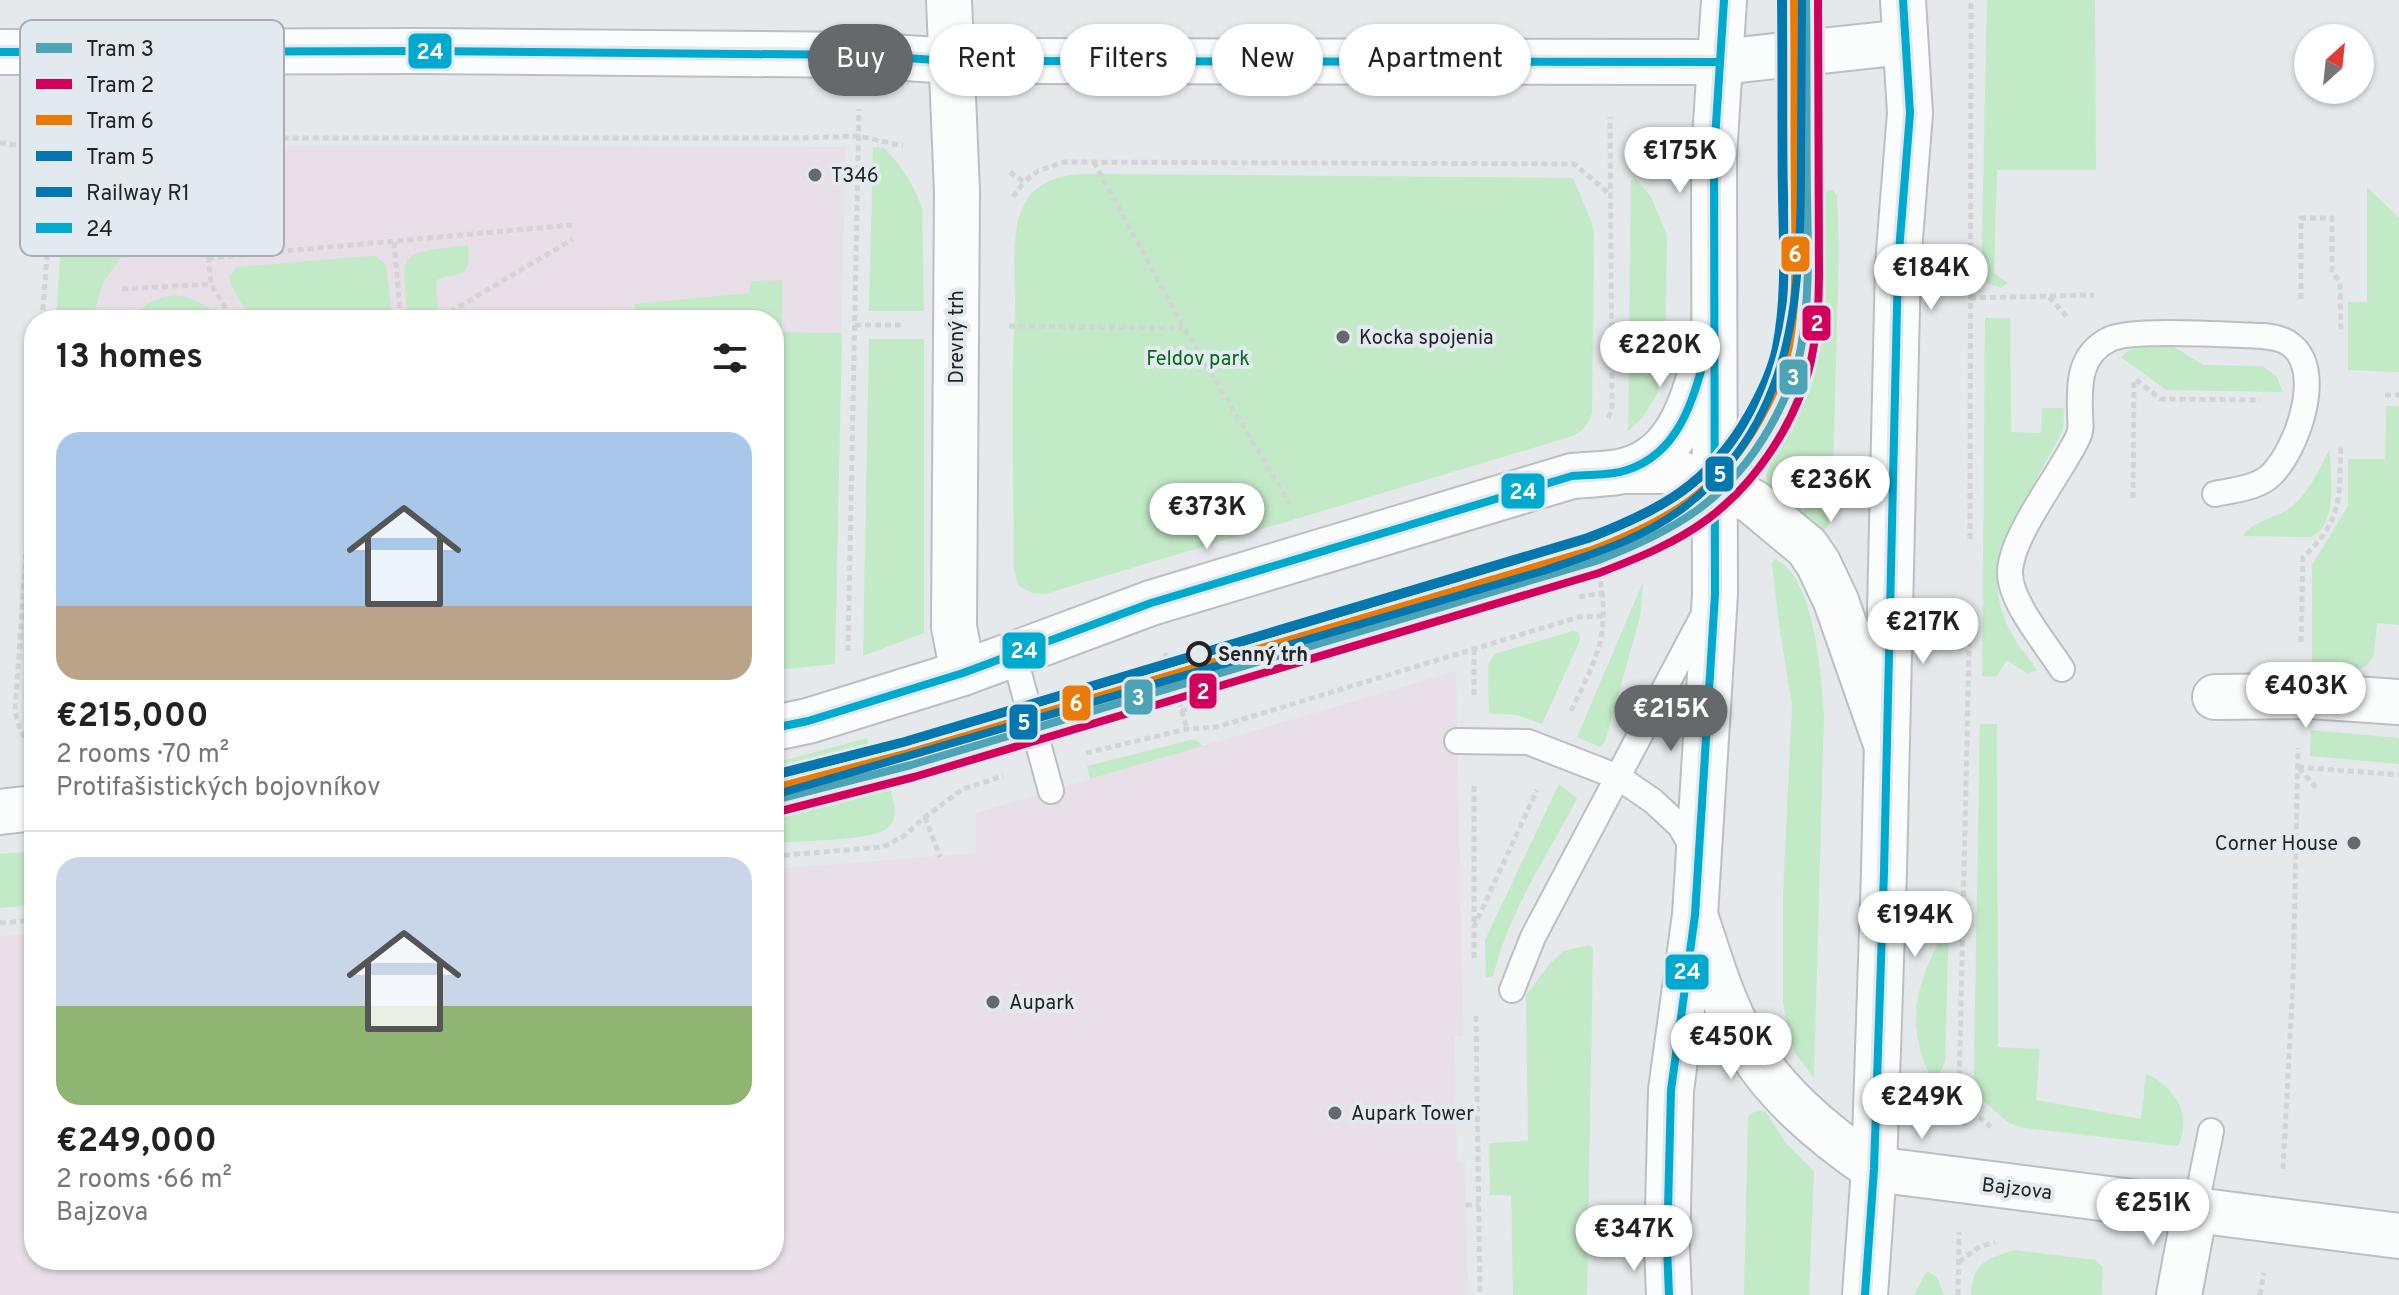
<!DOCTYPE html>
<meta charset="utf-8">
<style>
:root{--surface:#fff;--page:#f6f6f6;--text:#222;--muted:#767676;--line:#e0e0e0;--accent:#66696b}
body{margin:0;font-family:Overpass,sans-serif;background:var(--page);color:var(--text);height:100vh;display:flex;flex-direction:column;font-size:30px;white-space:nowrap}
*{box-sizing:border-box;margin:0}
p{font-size:26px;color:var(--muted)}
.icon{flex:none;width:44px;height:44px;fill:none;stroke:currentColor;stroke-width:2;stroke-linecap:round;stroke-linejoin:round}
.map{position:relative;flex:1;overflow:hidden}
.side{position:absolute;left:24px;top:310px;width:760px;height:960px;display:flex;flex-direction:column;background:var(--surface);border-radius:32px;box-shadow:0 2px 6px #0004}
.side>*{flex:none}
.hud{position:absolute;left:808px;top:24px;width:760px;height:72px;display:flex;gap:16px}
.needle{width:52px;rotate:27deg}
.controls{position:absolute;left:2294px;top:24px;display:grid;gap:16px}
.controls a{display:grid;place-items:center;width:80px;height:80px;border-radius:50%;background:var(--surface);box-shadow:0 2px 6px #0004;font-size:40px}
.price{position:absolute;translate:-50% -68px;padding:0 18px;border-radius:28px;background:#fff;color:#222;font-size:26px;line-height:52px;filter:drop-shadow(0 2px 4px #0008)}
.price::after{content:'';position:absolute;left:50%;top:48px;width:24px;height:18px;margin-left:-12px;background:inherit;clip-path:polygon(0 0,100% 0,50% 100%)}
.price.selected{background:var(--accent);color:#fff}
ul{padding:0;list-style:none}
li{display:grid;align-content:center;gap:16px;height:424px;padding:0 32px}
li+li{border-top:2px solid var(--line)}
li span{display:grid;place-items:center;height:248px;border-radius:24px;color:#555}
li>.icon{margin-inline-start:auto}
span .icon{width:144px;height:144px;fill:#fffc;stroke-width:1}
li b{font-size:34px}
h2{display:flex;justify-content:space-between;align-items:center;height:96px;padding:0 32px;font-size:34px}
.pill{padding:0 28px;border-radius:36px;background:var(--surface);box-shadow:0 2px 6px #0004;font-size:28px;line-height:72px}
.pill.selected{background:var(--accent);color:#fff}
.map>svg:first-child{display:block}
</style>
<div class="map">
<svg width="2399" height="1295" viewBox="0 0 2399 1295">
<rect width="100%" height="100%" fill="#e5e9ec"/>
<g fill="#e9dfe9">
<path d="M94 145 845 147 835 664 774 670V320H56L66 172 76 157Z"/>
<path d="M1456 671 1463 1036H1454L1457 1162 1465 1163 1468 1295H0V936L34 933V1260H774V869L976 853V813Z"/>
</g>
<g fill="#c3eac6">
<path d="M1987 0H2095L2096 170H1997L1994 273 2008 283 2001 288 1981 281Z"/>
<path d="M94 145 154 146V152C128 170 116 204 143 226L104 281 92 320H56L66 172 76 157Z"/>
<path d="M873 147 884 148C901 166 914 184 922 208L924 311H869Z"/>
<path d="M1115 174 1573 178 1593 226 1594 241 1592 413C1588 424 1584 430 1573 436L1045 594 1032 593 1019 586 1014 570C1014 485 1010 399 1015 315 1016 283 1011 248 1019 217 1022 208 1027 198 1034 191 1056 171 1088 174 1115 174Z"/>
<path d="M1636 179 1651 197 1667 235 1665 354 1662 381 1656 396 1642 418 1628 431 1631 180Z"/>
<path d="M2367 187 2399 218V372L2348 370V302H2367Z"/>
<path d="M1833 189 1837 196 1839 249 1832 510 1831 521 1823 532 1818 530 1772 490C1755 474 1783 446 1792 431 1796 422 1800 412 1804 403 1830 335 1825 265 1825 195L1826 192Z"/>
<path d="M468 245 469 262 465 271C456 278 445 274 436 281L438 307 432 320H408C401 248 397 254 468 245Z"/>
<path d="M368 256H376L386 265 393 320H251L230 283 229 277 237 267Z"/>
<path d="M782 280V332L842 333 835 664 774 670V320H641L634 304 749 293 750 284 753 281Z"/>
<path d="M173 295C193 297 208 304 219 320H129C142 305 154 299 173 295Z"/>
<path d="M1985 318H2010L2011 432 2041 433 2042 408H2064L2063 430 2007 534C1991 567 1995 606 2014 638 2020 650 2031 658 2036 670L2028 674 2007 660 1996 677 1982 676Z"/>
<path d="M869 339H924V633L863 656Z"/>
<path d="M2150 346 2174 347 2203 365 2263 366 2277 377 2283 392 2166 390 2121 357 2129 350Z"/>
<path d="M2386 406H2399V625L2377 623 2374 655 2367 666 2351 671 2312 668V565L2348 506V459H2385Z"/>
<path d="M2330 449C2330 474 2339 524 2311 537L2243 536C2251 521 2277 518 2291 507 2310 492 2319 469 2330 449Z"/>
<path d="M1774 559C1815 574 1821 677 1824 715L1814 1078 1796 1054 1788 1034 1783 1001V893L1792 706 1778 617 1772 564Z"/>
<path d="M1643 582 1640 617 1605 742 1600 747 1577 737Z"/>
<path d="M1573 631 1578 632 1580 640 1542 724 1517 715 1489 713 1488 666 1494 654Z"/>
<path d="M1980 724H1997L1998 1047 2040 1049 2036 1100 2141 1119 2146 1074C2175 1086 2193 1115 2178 1146L2018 1127 2005 1120 1984 1101 1974 1077V1060Z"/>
<path d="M2311 730 2399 738V764L2310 756Z"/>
<path d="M867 738 883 791 890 789C894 803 900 819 886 829 870 841 796 841 774 843V763Z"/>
<path d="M1194 739 1203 746 1090 779 1087 766Z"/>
<path d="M1559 784 1577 798 1575 803C1545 858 1507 916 1493 977H1486L1485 940Z"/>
<path d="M34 851V905L0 908V854Z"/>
<path d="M1949 920 1945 1062 1934 1085C1901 1018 1918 982 1949 920Z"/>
<path d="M1590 945 1593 949 1587 1295H1513L1511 1195H1490L1489 1143 1528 1141 1526 995 1548 966 1563 951Z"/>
<path d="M1759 1110 1766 1112 1785 1142 1814 1171 1809 1295H1744L1748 1119 1750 1114Z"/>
<path d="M2014 1250 2095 1260 2103 1267 2102 1295H1971C1973 1261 1986 1260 2014 1250Z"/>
<path d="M1927 1271 1937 1277 1944 1295H1914Z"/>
</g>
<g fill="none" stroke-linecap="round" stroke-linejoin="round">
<defs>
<g id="lane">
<path d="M1014 655 1051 791"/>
<path d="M2062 669C2046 644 2010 602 2010 573 2010 536 2062 472 2078 437 2082 430 2080 421 2080 413 2079 383 2079 354 2110 339 2133 328 2231 335 2262 336 2272 337 2283 338 2291 345 2325 371 2297 449 2272 474 2259 488 2233 490 2215 494"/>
<path d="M1457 741 1528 742 1618 777 1653 801 1680 826 1695 853"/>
<path d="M1512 990 1533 937 1704 614"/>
<path d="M2195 1210 2211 1131"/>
</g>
<g id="street">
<path d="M949 0 957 192 954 627 963 673"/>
<path d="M0 52 421 51 860 55 952 61 1720 62 1905 42"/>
<path d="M1625 471H1672L1726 488 1753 502 1807 547 1818 563 1836 601 1885 741"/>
<path d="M2215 697 2311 696 2399 702"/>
<path d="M774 728 808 721 963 673 1151 603 1572 476C1590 474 1610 475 1627 470 1684 455 1695 389 1710 341"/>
<path d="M0 812 34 808"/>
<path d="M1695 915C1709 956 1720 997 1741 1035 1771 1091 1823 1134 1874 1169L2399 1236"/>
<path d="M2179 1295 2195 1210"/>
</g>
<g id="secondary">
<path d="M1669 1295 1667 1248 1671 1090 1695 915 1715 594 1714 155 1724 0"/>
<path d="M1865 1295 1874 1169 1884 871 1898 264 1910 113 1903 0"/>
</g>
</defs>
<use href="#lane" stroke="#bcbfc1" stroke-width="28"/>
<use href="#street" stroke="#bcbfc1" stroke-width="48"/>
<use href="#secondary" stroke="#bcbfc1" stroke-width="48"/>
<g stroke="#d3d4d5" stroke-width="5" stroke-dasharray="6 4" stroke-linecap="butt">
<path d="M0 143 60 150 78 134 93 130 229 138H801L859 136 903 146"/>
<path d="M198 147 211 284 233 320"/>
<path d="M1094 162 1184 328 1290 504"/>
<path d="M1010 172 1024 182 1038 171 1064 162 1574 164 1611 195"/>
<path d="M1013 197 1024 182"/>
<path d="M394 242 401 320"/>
<path d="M208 258 572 225"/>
<path d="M122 289 211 284"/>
<path d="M2049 297 2067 317"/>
<path d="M1970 298 2094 295"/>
<path d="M2301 299V218H2332V271L2340 283 2341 334"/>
<path d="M42 320 53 179 54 164 60 150"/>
<path d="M444 320 455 309 573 239"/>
<path d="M855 325H903"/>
<path d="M1009 326 1183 328"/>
<path d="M2136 380 2161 399 2260 400"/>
<path d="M2385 395H2399"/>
<path d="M1608 418 1612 409 1610 117"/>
<path d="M34 434 15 712 20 730 34 752"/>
<path d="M2133 498 2134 379"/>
<path d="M1970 539 1971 0"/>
<path d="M1579 597 1603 593"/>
<path d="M2301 642 2303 557C2344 520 2339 495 2341 444"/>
<path d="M1474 649V698"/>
<path d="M848 651 859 109"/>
<path d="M1165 653 1187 729"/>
<path d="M1181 711 1205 704"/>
<path d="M1571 711C1580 692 1590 673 1597 653 1611 611 1599 570 1588 529"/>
<path d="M1086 753 1187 729 1217 727 1579 617 1604 616"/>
<path d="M2298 767 2399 775"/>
<path d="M2299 768 2318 790"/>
<path d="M925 817 940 857"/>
<path d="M774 856 883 847 904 836 925 817 963 789 1003 776"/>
<path d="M1474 922V784"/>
<path d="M0 923 34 920"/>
<path d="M1474 958V927L1537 790"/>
<path d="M1476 1016 1480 1295"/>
<path d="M1960 1094 1975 1114 1991 1127"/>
<path d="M1964 1126 1959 1094 1970 605"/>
<path d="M2283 1169 2293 982 2298 748"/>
<path d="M1466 1205H1479"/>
<path d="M1959 1262 1979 1247 1995 1242"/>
<path d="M1958 1295 1959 1232"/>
<path d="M2260 1295 2264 1273"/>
</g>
<use href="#lane" stroke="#fbfcfc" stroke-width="24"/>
<use href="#street" stroke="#fbfcfc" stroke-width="44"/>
<use href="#secondary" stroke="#fbfcfc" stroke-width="44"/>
<defs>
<g id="bus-1">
<path d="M0 52 421 51 860 55 952 61 1720 62"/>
<path d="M774 728 808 721 963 673 1151 603 1572 476C1590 474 1610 476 1627 470 1682 452 1694 395 1708 346"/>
<path d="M1669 1295 1667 1248 1671 1090 1695 915 1715 594 1714 155 1724 0"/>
<path d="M1865 1295 1874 1169 1884 871 1898 264 1910 113 1903 0"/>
</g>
</defs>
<use href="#bus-1" stroke="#e2e9ef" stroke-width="14"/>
<use href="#bus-1" stroke="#00a9ce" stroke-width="8"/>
<defs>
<path id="rail-1" d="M774 775 905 742 1588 538C1659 511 1710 484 1749 415 1761 394 1772 372 1777 348 1787 298 1784 246 1783 196 1782 131 1783 65 1782 0"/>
</defs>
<use href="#rail-1" stroke="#e2e9ef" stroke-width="16"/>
<use href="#rail-1" stroke="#0377ae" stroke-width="10"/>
<defs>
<path id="tram-1" d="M774 800 911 765 1596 561C1673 532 1728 501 1770 427 1784 402 1796 376 1801 348 1810 297 1808 246 1807 195 1806 130 1807 65 1806 0"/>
<path id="tram-2" d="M777 812 914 777 1599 573C1638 558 1676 543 1709 518 1758 481 1797 420 1811 361 1817 333 1819 304 1819 275L1818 0"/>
<path id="tram-3" d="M774 788 908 753 1592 550C1668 521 1720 491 1760 419 1773 396 1784 372 1789 346 1798 296 1795 245 1795 195 1794 130 1795 65 1794 0"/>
<path id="tram-4" d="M781 793 1546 570C1592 554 1639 540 1679 511 1797 425 1801 291 1801 159 1801 106 1802 53 1802 0"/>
</defs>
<use href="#tram-1" stroke="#e2e9ef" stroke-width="14"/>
<use href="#tram-2" stroke="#e2e9ef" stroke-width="14"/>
<use href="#tram-3" stroke="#e2e9ef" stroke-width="14"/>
<use href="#tram-4" stroke="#e2e9ef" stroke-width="14"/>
<use href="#tram-1" stroke="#4da4b5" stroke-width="8"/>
<use href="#tram-2" stroke="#d2005c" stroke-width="8"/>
<use href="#tram-3" stroke="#ea7b08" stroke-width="8"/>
<use href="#tram-4" stroke="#0377ae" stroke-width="8"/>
</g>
<g fill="#66696b" stroke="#e2e9ef" stroke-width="3">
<circle cx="815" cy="175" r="8"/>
<circle cx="1343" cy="337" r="8"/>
<circle cx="2354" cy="843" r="8"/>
<circle cx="993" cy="1002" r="8"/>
<circle cx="1335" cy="1113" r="8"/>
</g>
<circle fill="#e2e9ef" stroke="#222426" stroke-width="4" cx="1199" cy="654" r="11"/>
<g text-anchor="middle" stroke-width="8" stroke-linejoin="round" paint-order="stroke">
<g font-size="20" fill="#222426" stroke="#e2e9ef" text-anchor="start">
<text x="831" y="182">T346</text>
<text x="1359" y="344">Kocka spojenia</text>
<text x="2338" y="850" text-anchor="end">Corner House</text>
<text x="1009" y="1009">Aupark</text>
<text x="1351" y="1120">Aupark Tower</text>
</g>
<g font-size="20" fill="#222426" stroke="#e2e9ef">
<text transform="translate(956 337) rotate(-90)" y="7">Drevný trh</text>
<text transform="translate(2017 1188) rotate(7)" y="7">Bajzova</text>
</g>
<g font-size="20" fill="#026a16" stroke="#e2e9ef">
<text x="1198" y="365">Feldov park</text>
</g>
<g font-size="20" font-weight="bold" fill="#222426" stroke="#e2e9ef" text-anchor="start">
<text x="1218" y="661">Senný trh</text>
</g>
</g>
<rect x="20" y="20" width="264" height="236" rx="12" fill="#e2e9ef" stroke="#a8aeb3" stroke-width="2"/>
<rect x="36" y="43" width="36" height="10" fill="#4da4b5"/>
<rect x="36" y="79" width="36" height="10" fill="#d2005c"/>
<rect x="36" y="115" width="36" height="10" fill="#ea7b08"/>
<rect x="36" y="151" width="36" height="10" fill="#0377ae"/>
<rect x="36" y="187" width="36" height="10" fill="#0377ae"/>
<rect x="36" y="223" width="36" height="10" fill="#00a9ce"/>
<g font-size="22" fill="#222426">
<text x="86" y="56">Tram 3</text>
<text x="86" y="92">Tram 2</text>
<text x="86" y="128">Tram 6</text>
<text x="86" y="164">Tram 5</text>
<text x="86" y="200">Railway R1</text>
<text x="86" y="236">24</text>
</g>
<g stroke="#e2e9ef" stroke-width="3">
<rect x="407" y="32" width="46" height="38" rx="8" fill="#00a9ce"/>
<rect x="1780" y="235" width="31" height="38" rx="8" fill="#ea7b08"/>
<rect x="1801" y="304" width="31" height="38" rx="8" fill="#d2005c"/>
<rect x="1778" y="358" width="31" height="38" rx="8" fill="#4da4b5"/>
<rect x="1704" y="455" width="31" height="38" rx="8" fill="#0377ae"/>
<rect x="1500" y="472" width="46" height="38" rx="8" fill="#00a9ce"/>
<rect x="1001" y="631" width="46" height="39" rx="8" fill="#00a9ce"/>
<rect x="1188" y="672" width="30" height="38" rx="8" fill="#d2005c"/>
<rect x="1123" y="678" width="31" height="38" rx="8" fill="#4da4b5"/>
<rect x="1061" y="684" width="31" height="38" rx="8" fill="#ea7b08"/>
<rect x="1008" y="703" width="31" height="38" rx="8" fill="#0377ae"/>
<rect x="1664" y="953" width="46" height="38" rx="8" fill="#00a9ce"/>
</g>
<g font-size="22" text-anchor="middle" font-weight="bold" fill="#fff">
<text x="430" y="59">24</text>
<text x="1795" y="262">6</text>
<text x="1817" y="331">2</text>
<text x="1793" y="385">3</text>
<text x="1720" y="482">5</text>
<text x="1523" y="499">24</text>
<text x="1024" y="658">24</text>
<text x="1203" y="699">2</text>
<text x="1138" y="705">3</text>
<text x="1076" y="711">6</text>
<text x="1024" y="730">5</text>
<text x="1687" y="979">24</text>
</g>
</svg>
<div class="controls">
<a><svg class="needle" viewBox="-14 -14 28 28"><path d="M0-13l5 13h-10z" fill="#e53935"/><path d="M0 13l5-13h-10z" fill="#767676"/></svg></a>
</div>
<b class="price" style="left:1680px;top:195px">€175K</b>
<b class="price" style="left:1931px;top:312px">€184K</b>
<b class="price" style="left:1660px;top:389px">€220K</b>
<b class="price" style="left:1831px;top:524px">€236K</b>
<b class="price" style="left:1207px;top:551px">€373K</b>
<b class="price" style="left:1923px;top:666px">€217K</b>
<b class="price" style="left:2306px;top:730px">€403K</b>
<b class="price selected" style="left:1671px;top:753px">€215K</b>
<b class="price" style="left:1915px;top:959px">€194K</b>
<b class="price" style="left:1731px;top:1081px">€450K</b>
<b class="price" style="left:1922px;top:1141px">€249K</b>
<b class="price" style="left:2153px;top:1247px">€251K</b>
<b class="price" style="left:1634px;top:1273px">€347K</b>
<div class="hud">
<a class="pill selected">Buy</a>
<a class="pill">Rent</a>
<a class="pill">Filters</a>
<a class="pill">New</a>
<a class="pill">Apartment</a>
</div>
<section class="side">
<h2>13 homes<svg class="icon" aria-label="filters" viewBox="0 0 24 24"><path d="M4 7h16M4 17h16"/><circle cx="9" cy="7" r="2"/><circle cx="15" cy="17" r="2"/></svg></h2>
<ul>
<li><span style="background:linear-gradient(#a9c7e8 70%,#b9a48a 0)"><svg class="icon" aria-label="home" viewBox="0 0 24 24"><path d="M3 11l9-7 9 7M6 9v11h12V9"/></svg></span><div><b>€215,000</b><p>2 rooms · 70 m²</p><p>Protifašistických bojovníkov</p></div></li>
<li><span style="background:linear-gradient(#c9d6e8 60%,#8fb573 0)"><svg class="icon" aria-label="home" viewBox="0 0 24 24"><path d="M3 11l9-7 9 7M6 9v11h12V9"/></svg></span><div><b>€249,000</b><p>2 rooms · 66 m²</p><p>Bajzova</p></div></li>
</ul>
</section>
</div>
